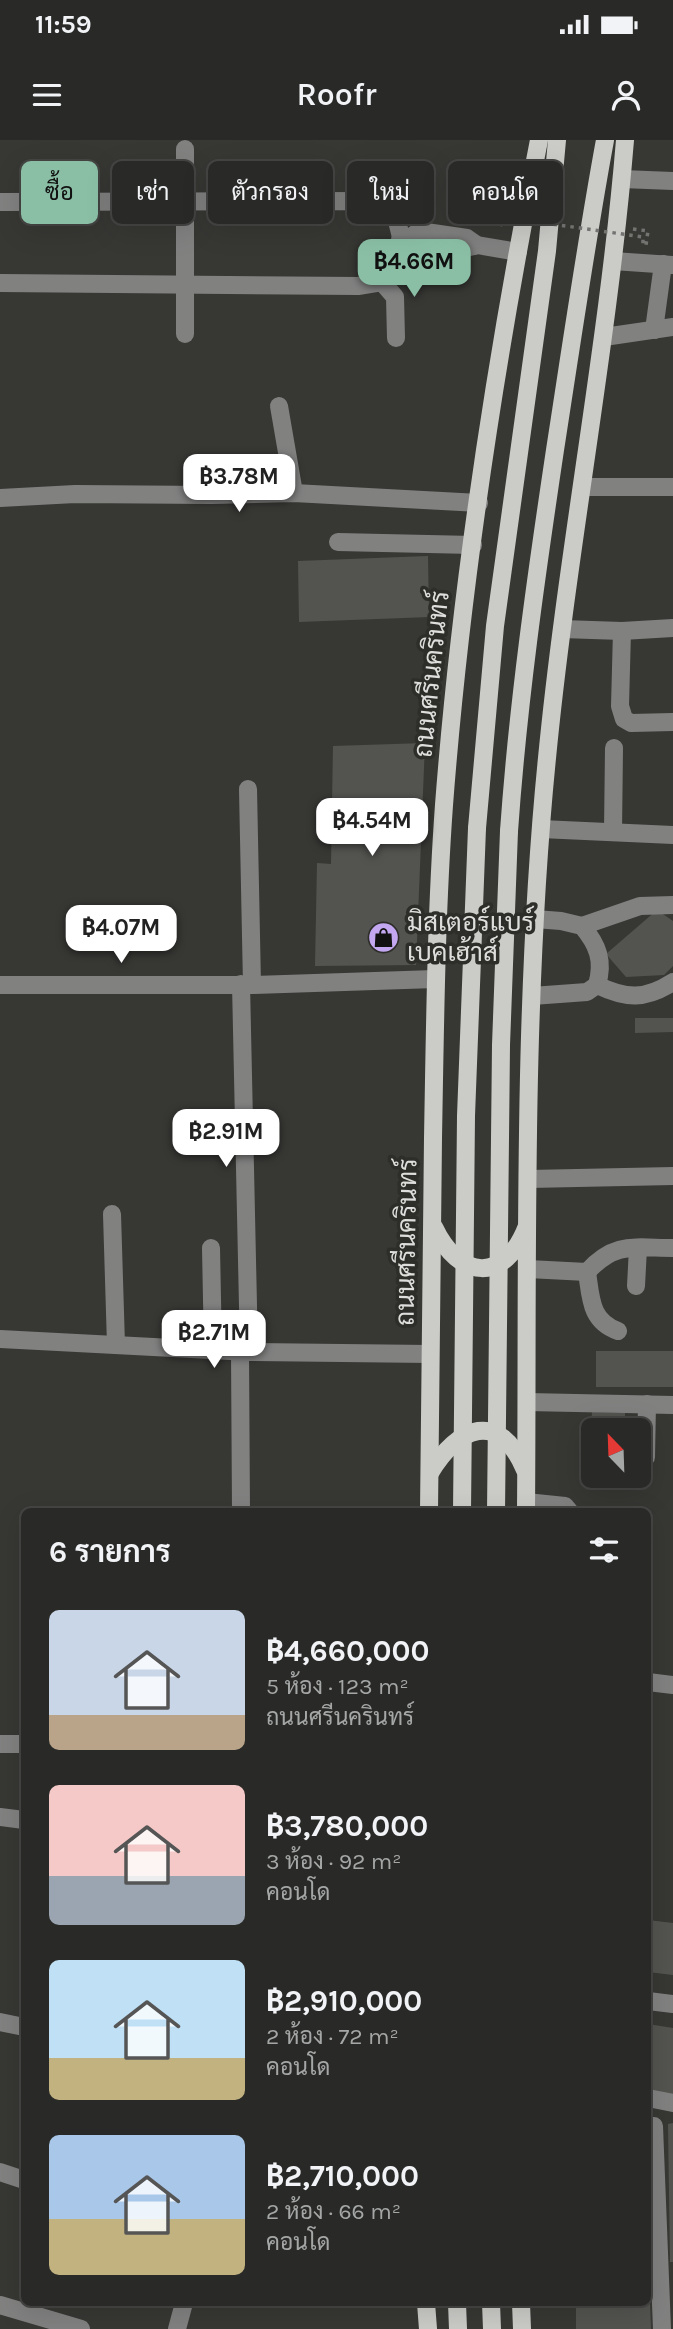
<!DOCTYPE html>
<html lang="th">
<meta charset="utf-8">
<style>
:root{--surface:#292a27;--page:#31322f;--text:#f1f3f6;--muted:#a5a7a7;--line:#454644;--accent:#8abfa5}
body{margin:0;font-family:Karla,Sarabun,sans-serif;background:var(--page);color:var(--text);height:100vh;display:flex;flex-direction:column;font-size:26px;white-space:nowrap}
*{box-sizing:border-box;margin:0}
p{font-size:23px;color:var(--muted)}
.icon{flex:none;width:38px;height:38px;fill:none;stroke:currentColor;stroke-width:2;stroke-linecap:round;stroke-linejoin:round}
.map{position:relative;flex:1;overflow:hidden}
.details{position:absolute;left:21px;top:1368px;width:630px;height:798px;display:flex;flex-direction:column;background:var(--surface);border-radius:10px;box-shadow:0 7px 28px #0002,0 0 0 2px var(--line)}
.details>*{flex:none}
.hud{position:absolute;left:21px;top:21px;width:632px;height:63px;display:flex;gap:14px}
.needle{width:46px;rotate:337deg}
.fabs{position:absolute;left:581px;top:1278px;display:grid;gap:14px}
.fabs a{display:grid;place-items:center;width:70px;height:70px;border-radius:10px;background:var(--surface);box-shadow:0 7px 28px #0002,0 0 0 2px var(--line);font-size:35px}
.price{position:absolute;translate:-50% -60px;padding:0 16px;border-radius:14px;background:#fff;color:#222;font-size:23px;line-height:46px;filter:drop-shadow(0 2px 4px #0008)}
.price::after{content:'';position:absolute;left:50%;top:42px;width:21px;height:16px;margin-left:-10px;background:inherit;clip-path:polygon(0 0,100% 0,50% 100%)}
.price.selected{background:var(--accent);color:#111}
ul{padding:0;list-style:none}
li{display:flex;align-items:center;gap:21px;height:175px;padding:0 28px}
li span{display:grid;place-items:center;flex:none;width:196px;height:140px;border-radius:10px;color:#555}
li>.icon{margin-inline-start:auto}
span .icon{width:84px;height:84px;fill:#fffc;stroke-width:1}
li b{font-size:30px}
h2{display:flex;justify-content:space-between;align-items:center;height:84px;padding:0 28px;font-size:30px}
.tag{padding:0 24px;border-radius:10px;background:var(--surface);box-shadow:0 7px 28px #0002,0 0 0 2px var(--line);font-size:24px;line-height:63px}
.tag.selected{background:var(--accent);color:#111}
.status{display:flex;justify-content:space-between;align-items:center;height:49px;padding:0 35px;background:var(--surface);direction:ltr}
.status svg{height:19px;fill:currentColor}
header{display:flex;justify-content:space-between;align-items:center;height:91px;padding:0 28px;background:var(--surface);font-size:32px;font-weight:600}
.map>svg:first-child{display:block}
</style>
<div class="status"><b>11:59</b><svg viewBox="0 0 49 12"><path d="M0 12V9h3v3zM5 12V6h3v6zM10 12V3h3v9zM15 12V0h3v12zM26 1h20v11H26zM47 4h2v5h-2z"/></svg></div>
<header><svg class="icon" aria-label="menu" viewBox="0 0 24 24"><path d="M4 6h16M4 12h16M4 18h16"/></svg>Roofr<svg class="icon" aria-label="person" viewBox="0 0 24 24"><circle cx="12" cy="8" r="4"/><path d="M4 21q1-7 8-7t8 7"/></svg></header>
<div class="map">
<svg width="673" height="2189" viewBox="0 0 673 2189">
<rect width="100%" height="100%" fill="#373834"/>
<g fill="#535450">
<path d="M428 416 429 477 299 482 298 421Z"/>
<path d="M425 603 416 825 315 826 317 723 331 724 333 606Z"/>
<path d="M657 770 673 781V826L664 835 626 837 606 814Z"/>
<path d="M635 878H673V892L635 893Z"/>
<rect x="596" y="1211" width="77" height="36"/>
<path d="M592 1272 625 1273V1290H591Z"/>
<path d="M591 1294H593V1335H623V1340L589 1339Z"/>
<path d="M648 1780 673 1783V1835L648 1832Z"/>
<path d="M648 1884 673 1888V1955L648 1951Z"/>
<path d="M673 1983V2122H670L668 1984Z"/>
<path d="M576 2163H650L651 2189H576Z"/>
</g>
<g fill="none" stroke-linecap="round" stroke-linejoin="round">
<g stroke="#737471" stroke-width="3.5" stroke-dasharray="3.5 5" stroke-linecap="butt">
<path d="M503 77V85L499 84 501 71 509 72"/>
<path d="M633 89 648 91 646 105H643V97"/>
</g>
<g stroke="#818280" stroke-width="18">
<path d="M185 9V194"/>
<path d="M622 39 673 41"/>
<path d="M0 62 376 61 389 62 394 69 401 97"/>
<path d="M411 97C423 110 461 111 477 105"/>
<path d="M613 121 672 125"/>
<path d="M382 142 395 157 396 198"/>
<path d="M0 143 358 146 382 142 392 125 401 97H411L419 91 467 98 477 105 518 112"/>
<path d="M654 190 663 124"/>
<path d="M604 197 673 187"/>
<path d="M279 266 294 353"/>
<path d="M582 347H673"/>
<path d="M0 358 75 354 211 355 294 353 479 363"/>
<path d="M338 402 473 405"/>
<path d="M562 489 622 491 673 488"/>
<path d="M622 491 620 566 624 579 631 583 673 582"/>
<path d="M248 649 252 845"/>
<path d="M541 689 673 695"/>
<path d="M613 692 614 608"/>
<path d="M582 786 640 766 673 765"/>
<path d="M241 844 249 1212"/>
<path d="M0 845H252L435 839"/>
<path d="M597 845C626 859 645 860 673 842"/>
<path d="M532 856 587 852 597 845C604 821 598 805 582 786L561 781 535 779"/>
<path d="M529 1039 673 1036"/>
<path d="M112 1074 116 1205"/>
<path d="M211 1108 213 1210"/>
<path d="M528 1129 587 1132C615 1101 635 1108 673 1108"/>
<path d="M587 1132C591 1158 590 1181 618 1191"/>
<path d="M636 1146 638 1108"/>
<path d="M0 1199 249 1212 430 1214"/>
<path d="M240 1212 241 1372"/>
<path d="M527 1262 673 1265"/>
<path d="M646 1317 647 1264"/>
<path d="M526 1362 565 1366 570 1372"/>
<path d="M648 1542 673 1545"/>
<path d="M0 1604H24"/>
<path d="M0 1677 24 1680"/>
<path d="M648 1861 673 1864"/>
<path d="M0 1882 24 1887"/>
<path d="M648 1958 673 1963"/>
<path d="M654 1986 662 2189"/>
<path d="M0 2032 24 2040"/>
<path d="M0 2165 81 2189"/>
<path d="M177 2189 184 2163"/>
</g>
<g stroke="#cbccc8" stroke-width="18">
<path d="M477 688 495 486 547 111 557 0"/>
<path d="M509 691C518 563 536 437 555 310 571 207 586 103 605 0"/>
<path d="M434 1087C459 1140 505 1144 527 1086"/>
<path d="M430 1333C458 1286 499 1269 525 1330"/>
<path d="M429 1372C430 1247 432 1122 433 998 435 887 436 776 444 665 461 442 496 219 539 0"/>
<path d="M526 1372C528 1121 522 868 547 618 567 411 608 207 625 0"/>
<path d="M426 2163 428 2189"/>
<path d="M457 2163 458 2189"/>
<path d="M491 2163 492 2189"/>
<path d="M521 2163 522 2189"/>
</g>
<path stroke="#737471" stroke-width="3.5" stroke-dasharray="3.5 5" stroke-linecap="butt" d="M503 77 643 97"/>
<g stroke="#cbccc8" stroke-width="18">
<path d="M462 1372 466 976 477 688"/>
<path d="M496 1372 501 905 509 691"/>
</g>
</g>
<defs>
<symbol id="shop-disc" viewBox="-11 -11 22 22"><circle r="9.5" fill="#c4a7f1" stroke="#2d2e2a"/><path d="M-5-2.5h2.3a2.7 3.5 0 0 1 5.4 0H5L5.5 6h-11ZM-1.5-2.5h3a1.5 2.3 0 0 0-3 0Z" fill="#111"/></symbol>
</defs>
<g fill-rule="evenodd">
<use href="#shop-disc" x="366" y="780" width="35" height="35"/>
</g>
<g text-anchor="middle" stroke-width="7" stroke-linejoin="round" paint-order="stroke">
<g font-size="26" fill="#dedfdc" stroke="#2d2e2a">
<text transform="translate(431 534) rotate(-84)" y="9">ถนนศรีนครินทร์</text>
<text transform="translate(406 1102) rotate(-89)" y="9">ถนนศรีนครินทร์</text>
</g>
<g font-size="26" fill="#dedfdc" stroke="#2d2e2a" text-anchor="start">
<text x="407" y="791">มิสเตอร์แบร์<tspan x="407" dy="30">เบคเฮ้าส์</tspan></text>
</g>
</g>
</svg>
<div class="fabs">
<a><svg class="needle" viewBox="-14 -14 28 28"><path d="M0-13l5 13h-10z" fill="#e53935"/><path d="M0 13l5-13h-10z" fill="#a5a7a7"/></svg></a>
</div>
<b class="price selected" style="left:414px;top:159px">฿4.66M</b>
<b class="price" style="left:239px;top:374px">฿3.78M</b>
<b class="price" style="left:372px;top:718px">฿4.54M</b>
<b class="price" style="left:121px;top:825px">฿4.07M</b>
<b class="price" style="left:226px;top:1029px">฿2.91M</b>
<b class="price" style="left:214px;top:1230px">฿2.71M</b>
<div class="hud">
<a class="tag selected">ซื้อ</a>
<a class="tag">เช่า</a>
<a class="tag">ตัวกรอง</a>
<a class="tag">ใหม่</a>
<a class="tag">คอนโด</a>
</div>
<section class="details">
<h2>6 รายการ<svg class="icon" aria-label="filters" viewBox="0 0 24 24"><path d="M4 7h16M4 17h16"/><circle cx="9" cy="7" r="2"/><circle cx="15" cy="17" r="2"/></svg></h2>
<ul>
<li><span style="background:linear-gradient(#c9d6e8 75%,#b9a48a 0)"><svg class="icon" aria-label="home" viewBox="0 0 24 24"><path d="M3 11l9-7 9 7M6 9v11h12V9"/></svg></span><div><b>฿4,660,000</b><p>5 ห้อง · 123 m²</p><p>ถนนศรีนครินทร์</p></div></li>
<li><span style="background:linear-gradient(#f6c9c9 65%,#9aa5b1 0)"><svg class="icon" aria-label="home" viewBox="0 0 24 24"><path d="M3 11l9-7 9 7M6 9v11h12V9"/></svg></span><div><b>฿3,780,000</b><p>3 ห้อง · 92 m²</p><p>คอนโด</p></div></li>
<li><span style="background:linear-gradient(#bfe0f5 70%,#c2b280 0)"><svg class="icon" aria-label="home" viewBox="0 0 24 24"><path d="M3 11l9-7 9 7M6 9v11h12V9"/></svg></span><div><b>฿2,910,000</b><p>2 ห้อง · 72 m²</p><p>คอนโด</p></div></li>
<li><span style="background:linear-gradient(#a9c7e8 60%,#c2b280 0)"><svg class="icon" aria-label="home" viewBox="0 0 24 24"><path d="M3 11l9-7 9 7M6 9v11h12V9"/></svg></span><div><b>฿2,710,000</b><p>2 ห้อง · 66 m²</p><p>คอนโด</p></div></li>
</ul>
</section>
</div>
